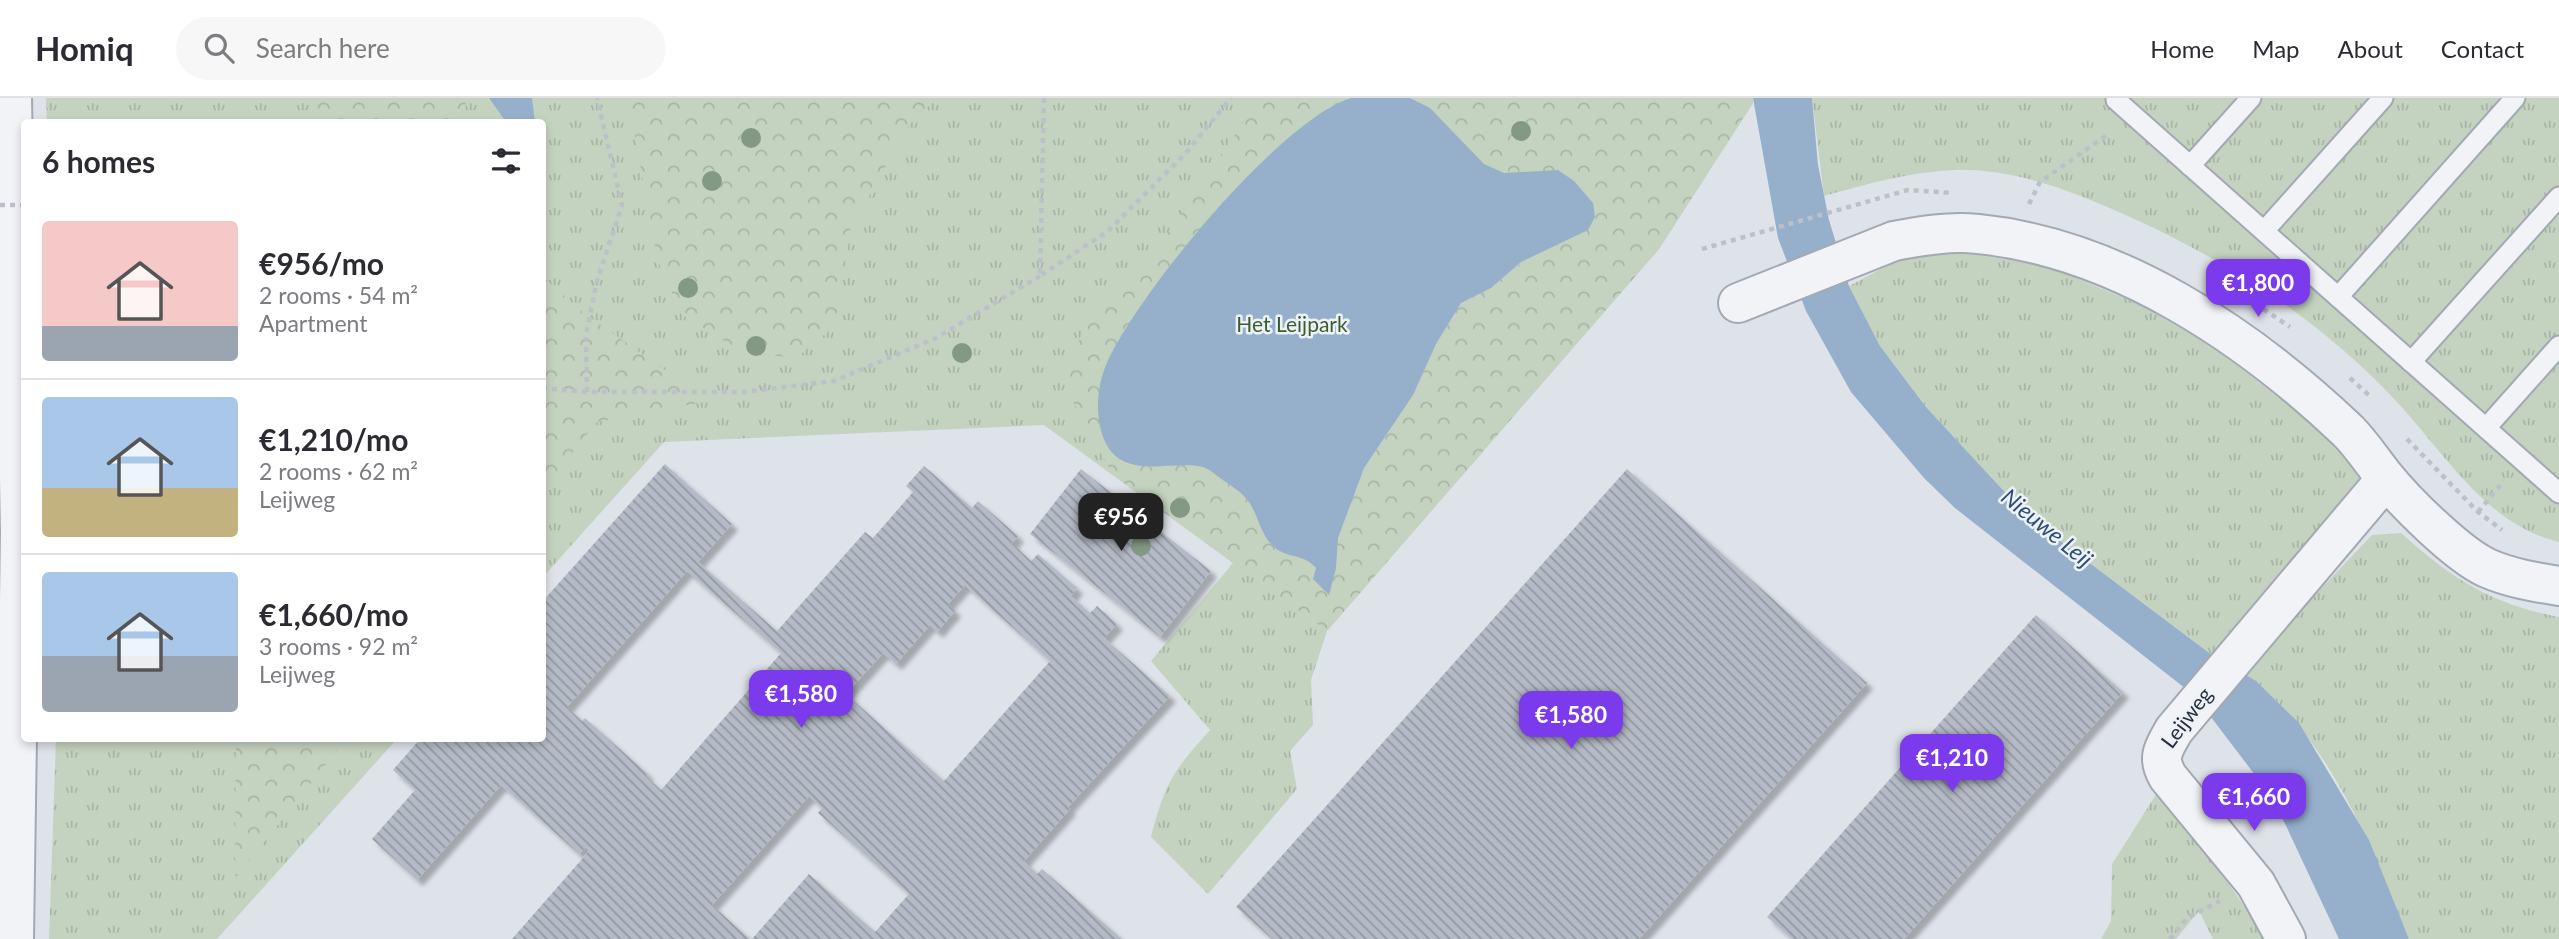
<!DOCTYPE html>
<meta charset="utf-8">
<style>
:root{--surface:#fff;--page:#f7f7f7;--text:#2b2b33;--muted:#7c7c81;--line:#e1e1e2;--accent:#7c3aed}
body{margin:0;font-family:Lato,sans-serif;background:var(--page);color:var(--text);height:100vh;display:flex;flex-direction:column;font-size:26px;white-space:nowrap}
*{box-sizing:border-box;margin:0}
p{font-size:23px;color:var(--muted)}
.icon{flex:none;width:38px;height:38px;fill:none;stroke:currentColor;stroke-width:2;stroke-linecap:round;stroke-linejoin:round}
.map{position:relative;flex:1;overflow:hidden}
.panel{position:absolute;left:21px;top:21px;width:525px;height:623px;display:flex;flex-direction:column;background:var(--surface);border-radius:7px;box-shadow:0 4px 10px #0003}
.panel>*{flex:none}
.price{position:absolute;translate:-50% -60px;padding:0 16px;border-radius:14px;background:var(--accent);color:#fff;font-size:23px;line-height:46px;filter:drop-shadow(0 2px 4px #0008)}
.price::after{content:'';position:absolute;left:50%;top:42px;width:21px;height:16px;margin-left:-10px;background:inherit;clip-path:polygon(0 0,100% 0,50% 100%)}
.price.on{background:#222;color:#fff}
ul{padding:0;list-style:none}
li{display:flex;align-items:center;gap:21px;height:175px;padding:0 21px}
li+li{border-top:2px solid var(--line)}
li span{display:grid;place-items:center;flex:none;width:196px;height:140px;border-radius:7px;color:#555}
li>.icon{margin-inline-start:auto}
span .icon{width:84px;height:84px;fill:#fffc;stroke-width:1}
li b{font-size:30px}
h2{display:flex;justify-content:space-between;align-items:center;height:84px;padding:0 21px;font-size:30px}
header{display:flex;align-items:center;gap:42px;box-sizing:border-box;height:98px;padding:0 35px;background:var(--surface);border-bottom:2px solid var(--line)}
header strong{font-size:33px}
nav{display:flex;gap:38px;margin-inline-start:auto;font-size:24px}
.search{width:490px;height:63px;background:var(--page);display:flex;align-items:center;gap:18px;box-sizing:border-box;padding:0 24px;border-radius:38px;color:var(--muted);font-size:26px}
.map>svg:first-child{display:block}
</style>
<header>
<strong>Homiq</strong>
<div class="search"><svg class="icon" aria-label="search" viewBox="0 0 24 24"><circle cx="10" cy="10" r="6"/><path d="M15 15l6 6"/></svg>Search here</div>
<nav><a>Home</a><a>Map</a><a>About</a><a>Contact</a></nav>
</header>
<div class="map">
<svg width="2559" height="841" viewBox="0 0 2559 841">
<defs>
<pattern id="grass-tufts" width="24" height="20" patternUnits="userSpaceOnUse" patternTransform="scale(1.75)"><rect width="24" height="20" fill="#c4d3bf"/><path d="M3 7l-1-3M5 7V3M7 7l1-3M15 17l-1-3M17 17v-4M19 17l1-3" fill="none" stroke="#a8b5a5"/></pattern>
<pattern id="forest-crowns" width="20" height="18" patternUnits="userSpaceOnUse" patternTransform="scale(1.75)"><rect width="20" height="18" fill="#c4d3bf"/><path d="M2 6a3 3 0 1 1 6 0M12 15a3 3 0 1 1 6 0" fill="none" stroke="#a8b5a5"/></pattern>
<pattern id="building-back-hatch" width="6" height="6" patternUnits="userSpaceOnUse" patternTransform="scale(1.75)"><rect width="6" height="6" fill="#b5bbc6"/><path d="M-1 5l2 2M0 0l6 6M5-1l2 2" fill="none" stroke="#9398a2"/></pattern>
<filter id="shadow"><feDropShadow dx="6" dy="6" stdDeviation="2" flood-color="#0004"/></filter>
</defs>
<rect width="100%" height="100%" fill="#dee2e9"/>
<g fill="url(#grass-tufts)">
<path d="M46 0H1751L1753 5 1659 151 1327 533 1311 582 1313 627 1290 653 1297 691 1208 796 1151 739C1165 685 1173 673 1210 632L1151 563 1233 465 1044 327 664 344 543 479 542 24H47Z"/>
<path d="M1812 0H2559V444C2487 427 2445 356 2398 305 2320 221 2225 161 2121 115 2070 92 2011 70 1954 72 1909 74 1867 86 1824 98Z"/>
<path d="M1948 153 2045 167 2150 211 2250 271 2366 376 2212 557 2027 418 1926 309 1880 248 1849 188 1907 157Z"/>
<path d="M2401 435C2452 481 2491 506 2559 519V841H2409C2372 750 2328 636 2246 577L2294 519 2372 437Z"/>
<path d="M56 641H397L217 841H49Z"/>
<path d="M2162 687 2266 841H2213L2199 813 2176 841H2101L2111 823 2112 766Z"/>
</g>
<g fill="url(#forest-crowns)">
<path d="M306 0H466L465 24H342L323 19Z"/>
<path d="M628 0H937L910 26 851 130 836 227 796 260 742 254 681 216 657 161Z"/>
<path d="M1260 0H1351C1280 22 1137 197 1106 267 1096 291 1094 326 1108 349 1128 381 1173 362 1203 369 1209 371 1215 376 1220 380 1230 387 1242 394 1249 404 1258 417 1260 434 1271 446 1284 461 1303 455 1316 470H1336L1338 440 1364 370 1413 297 1436 246 1461 205 1491 190 1521 165 1563 145 1537 72 1504 75 1484 66 1430 10 1410 0H1753V5L1659 151 1327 533 1113 377 1066 291 1087 214 1140 175Z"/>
<path d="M542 178 581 213 709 303 597 324 543 392Z"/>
<path d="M236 641H346L235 781Z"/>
</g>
<g fill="#96b0cc">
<path d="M489 0H532L535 24H506Z"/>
<path d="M1351 0H1410L1430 10 1484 66 1504 75 1558 72 1574 83 1593 105 1595 119 1588 132 1521 164 1491 190 1461 205 1436 246 1413 297 1364 370 1338 440 1336 470 1329 497 1313 481 1316 470C1304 455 1284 461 1271 446 1260 434 1258 417 1249 404 1242 394 1230 387 1220 380 1215 376 1209 371 1203 369 1173 362 1128 381 1108 349 1094 326 1096 291 1106 267 1136 197 1280 22 1351 0Z"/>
<path d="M1753 0H1812L1818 67 1829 122 1849 188 1880 248 1926 309 2027 418 2212 557 2256 583 2299 625 2369 742 2409 841H2339L2274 702 2195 598 1955 410 1924 380 1851 294 1806 213 1778 140Z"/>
</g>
<g fill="url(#building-back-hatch)" fill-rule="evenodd" filter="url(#shadow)">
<path d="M665 366 732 426 698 464 777 533 865 434 873 440 913 394 906 388 924 368 972 410 978 403 1018 438 1012 445 1031 463 1038 456 1077 490 1071 498 1090 515 1097 508 1117 526 1104 540 1170 598 1068 709 1070 711 1024 763 1037 776 1042 771 1122 841H752L809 776 875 834 909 796 818 715 822 710 809 698 712 807 750 841H512L589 753 586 749 579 756 501 687 417 782 372 741 415 692 393 672 421 640H542V504ZM687 473 781 555 661 692 646 678 648 676 585 620 582 623 567 609ZM965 487 1050 563 944 683 846 596 883 555 896 566 930 527 937 534 955 513 948 506Z"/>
<path d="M1081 371 1211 473 1160 539 1030 436Z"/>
<path d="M1627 371 1867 585 1639 841H1272L1236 809Z"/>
<path d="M2036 517 2123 594 1904 841H1792L1767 819Z"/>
</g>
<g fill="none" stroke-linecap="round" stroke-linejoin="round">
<defs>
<g id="service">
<path d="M2118 0 2116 2 2559 395"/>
<path d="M2190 68 2251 0"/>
<path d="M2264 133 2383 0"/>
<path d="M2338 199 2515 0"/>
<path d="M2411 264 2559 99"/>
<path d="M2486 330 2559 248"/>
</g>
<g id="minor">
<path d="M1738 205 1894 143C1921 138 1950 133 1978 136 2118 150 2248 238 2348 333 2361 346 2372 363 2384 378 2405 404 2457 456 2487 470 2510 480 2534 484 2559 488"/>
<path d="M2286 841 2256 786 2168 679C2156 659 2164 650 2174 632L2386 381"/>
</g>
<path id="tertiary" d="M12 0 20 434 14 841"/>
</defs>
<use href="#service" stroke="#a3a9b3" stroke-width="23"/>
<use href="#minor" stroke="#a3a9b3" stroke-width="42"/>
<use href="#tertiary" stroke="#a3a9b3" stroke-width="42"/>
<g stroke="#bcc0c8" stroke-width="4.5" stroke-dasharray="5 5" stroke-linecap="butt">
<path d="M1044 0 1040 178 1107 134 1185 56 1231 0"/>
<path d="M2029 106 2040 84 2110 35"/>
<path d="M1702 151 1908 92 1953 95"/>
<path d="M2222 183 2290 229"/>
<path d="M2257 205 2277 182"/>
<path d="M2350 280 2372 300"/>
<path d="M542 290 587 294H744L834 283 936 240 1040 178"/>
<path d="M587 294 586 237 597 183 622 107 597 0"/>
<path d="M2407 341 2478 414 2502 432"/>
<path d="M2478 414 2504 383"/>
<path d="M2170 841 2187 820 2220 803"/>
</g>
<use href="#service" stroke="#f1f3f7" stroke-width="19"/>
<use href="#minor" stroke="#f1f3f7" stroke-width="38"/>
<use href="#tertiary" stroke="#f1f3f7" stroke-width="38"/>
<path stroke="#bcc0c8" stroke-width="4.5" stroke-dasharray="5 5" stroke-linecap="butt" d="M0 107H24"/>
</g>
<g fill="#849984">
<circle cx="1521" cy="33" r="10"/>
<circle cx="751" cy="40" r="10"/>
<circle cx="712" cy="83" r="10"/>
<circle cx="688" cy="190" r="10"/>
<circle cx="756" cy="248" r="10"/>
<circle cx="962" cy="255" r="10"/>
<circle cx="1180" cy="410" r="10"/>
<circle cx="1141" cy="448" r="10"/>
</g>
<g text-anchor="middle" stroke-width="5" stroke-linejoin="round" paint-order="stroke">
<g font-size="21" fill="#3a5e32" stroke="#eef1f6">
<text x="1292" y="234">Het Leijpark</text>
</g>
<g font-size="21" fill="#263041" stroke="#eef1f6">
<text transform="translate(2187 620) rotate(-53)" y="7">Leijweg</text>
</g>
<g font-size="23" font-style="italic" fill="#2d4e78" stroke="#eef1f6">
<text transform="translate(2047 430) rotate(39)" y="8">Nieuwe Leij</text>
</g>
</g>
</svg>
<b class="price" style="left:2258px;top:221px">€1,800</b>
<b class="price on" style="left:1121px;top:455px">€956</b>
<b class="price" style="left:801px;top:632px">€1,580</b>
<b class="price" style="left:1571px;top:653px">€1,580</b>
<b class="price" style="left:1952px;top:696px">€1,210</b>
<b class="price" style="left:2254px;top:735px">€1,660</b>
<section class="panel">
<h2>6 homes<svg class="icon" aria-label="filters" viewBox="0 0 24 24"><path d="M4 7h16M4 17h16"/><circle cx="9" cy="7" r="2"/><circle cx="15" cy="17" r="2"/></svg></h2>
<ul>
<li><span style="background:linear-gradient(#f6c9c9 75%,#9aa5b1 0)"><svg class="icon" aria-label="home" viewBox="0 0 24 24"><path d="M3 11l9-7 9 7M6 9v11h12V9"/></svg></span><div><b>€956/mo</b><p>2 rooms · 54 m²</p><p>Apartment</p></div></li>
<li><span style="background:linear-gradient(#a9c7e8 65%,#c2b280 0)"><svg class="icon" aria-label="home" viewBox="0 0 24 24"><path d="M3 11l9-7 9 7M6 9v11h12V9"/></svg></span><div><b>€1,210/mo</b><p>2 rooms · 62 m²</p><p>Leijweg</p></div></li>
<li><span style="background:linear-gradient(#a9c7e8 60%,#9aa5b1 0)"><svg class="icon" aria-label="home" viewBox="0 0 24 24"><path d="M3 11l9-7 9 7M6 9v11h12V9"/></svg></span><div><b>€1,660/mo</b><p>3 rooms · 92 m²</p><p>Leijweg</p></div></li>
</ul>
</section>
</div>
